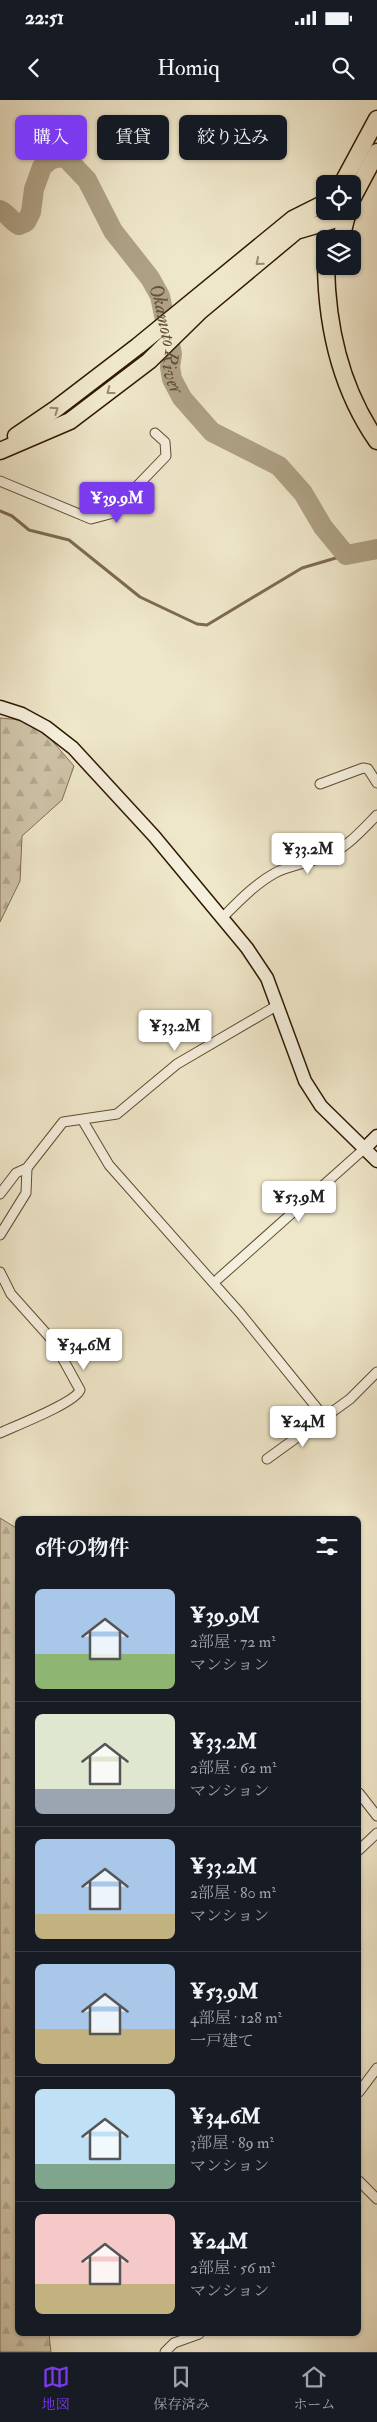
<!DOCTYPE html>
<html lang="ja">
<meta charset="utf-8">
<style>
:root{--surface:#171b24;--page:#20242c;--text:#f1f3f6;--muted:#9ea1a6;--line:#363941;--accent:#7c3aed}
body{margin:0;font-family:"IM FELL Double Pica","Noto Serif JP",serif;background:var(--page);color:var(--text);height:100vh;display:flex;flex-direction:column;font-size:19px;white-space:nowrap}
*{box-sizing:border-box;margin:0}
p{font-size:16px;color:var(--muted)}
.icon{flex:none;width:28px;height:28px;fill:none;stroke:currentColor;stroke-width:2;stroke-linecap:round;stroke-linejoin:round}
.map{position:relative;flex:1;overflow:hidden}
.side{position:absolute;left:15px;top:1416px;width:346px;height:820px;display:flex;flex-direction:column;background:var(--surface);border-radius:8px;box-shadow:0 1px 4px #0004}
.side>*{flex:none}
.hud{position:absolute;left:15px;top:15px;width:348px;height:45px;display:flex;gap:10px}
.controls{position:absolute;left:316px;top:75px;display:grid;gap:10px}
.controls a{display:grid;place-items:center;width:45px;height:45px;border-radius:8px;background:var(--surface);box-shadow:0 1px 4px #0004;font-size:25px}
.price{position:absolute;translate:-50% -42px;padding:0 11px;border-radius:5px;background:#fff;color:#222;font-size:16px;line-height:32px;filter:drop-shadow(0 1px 2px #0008)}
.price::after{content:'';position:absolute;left:50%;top:30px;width:15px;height:11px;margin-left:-8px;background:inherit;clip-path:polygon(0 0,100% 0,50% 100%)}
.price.active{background:var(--accent);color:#fff}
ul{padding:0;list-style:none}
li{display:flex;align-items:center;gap:15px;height:125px;padding:0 20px}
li+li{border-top:1px solid var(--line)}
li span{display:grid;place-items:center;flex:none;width:140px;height:100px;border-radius:8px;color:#555}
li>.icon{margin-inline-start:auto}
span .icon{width:60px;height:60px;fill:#fffc;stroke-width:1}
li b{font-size:21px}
h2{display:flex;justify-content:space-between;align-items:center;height:60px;padding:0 20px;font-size:21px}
.pill{padding:0 18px;border-radius:8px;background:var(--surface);box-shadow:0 1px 4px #0004;font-size:18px;line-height:45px}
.pill.active{background:var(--accent);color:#fff}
.status{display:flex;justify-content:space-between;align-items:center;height:35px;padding:0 25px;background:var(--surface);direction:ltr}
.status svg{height:14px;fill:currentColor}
header{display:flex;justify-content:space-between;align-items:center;height:65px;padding:0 20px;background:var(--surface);font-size:22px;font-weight:600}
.tabs{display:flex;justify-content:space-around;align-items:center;height:70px;border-top:1px solid var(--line);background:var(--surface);font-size:14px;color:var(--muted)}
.tabs a{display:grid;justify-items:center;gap:2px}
.tabs .active{color:var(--accent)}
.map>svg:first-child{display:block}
</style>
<div class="status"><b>22:51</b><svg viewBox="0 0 49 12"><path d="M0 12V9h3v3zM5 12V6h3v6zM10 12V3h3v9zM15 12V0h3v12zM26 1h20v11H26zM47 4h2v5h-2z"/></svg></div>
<header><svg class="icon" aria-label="back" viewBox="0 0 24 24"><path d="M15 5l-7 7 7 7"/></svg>Homiq<svg class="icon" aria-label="search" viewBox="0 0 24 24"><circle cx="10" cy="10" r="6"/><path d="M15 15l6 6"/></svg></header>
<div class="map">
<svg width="377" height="2252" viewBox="0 0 377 2252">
<defs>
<pattern id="forest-firs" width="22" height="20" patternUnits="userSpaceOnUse" patternTransform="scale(1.25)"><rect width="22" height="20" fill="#cfc4a8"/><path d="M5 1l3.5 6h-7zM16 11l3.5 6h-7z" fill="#b2a88f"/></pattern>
</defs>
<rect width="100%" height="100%" fill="#efe7ca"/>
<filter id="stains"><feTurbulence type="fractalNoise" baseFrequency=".004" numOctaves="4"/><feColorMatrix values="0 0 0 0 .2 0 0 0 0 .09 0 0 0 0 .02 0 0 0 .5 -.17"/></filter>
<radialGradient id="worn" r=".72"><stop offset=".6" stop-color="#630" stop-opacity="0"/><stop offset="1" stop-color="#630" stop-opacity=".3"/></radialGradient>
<g fill="url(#forest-firs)" stroke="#806e54">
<path d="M0 618 35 621 74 666 62 700 22 736 20 781 0 822Z"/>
<path d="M0 1418 18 1429V2234H49L51 2252H0Z"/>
</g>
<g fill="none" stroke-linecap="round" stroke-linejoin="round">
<path stroke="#7c6a50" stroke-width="3" d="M0 411 12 416 29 430 69 440 140 497 197 524 207 525 302 468 346 455"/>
<path stroke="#aea185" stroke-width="20" id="s1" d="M0 110C8 113 10 121 19 125L26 122 31 112 34 89 42 67 50 60 59 57 67 59 87 80 113 131 150 178 160 196 172 254 170 267 172 279 182 298 212 332 279 366 303 393 323 427 346 455 377 449"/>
<defs>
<g id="street">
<path d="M0 381 91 419 110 414 166 356 165 342 155 333"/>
<path d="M320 684 363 668 368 669 377 683"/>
<path d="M222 818C238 802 255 784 275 773 290 765 310 763 326 756 347 748 362 730 377 715"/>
<path d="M83 1021 109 1065 240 1213 325 1318"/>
<path d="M0 1094 16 1073 27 1068 63 1022 117 1014 177 964 278 905"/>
<path d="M0 1135 26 1093 27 1068"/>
<path d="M0 1172 11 1194 53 1241 80 1290C75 1303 15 1326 0 1333"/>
<path d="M218 1179 364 1049"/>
<path d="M267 1359 350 1299 377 1272"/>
<path d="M359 1693 377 1716"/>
<path d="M359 1750 377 1733"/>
<path d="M359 1992 377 1968"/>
<path d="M359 2081 377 2099"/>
<path d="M165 2252 174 2243 199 2234"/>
</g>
<g id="secondary">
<path d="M0 607 22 614 46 627 73 648 154 736 247 848 267 878 305 981 321 1006 377 1061"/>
<path d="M364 1049 377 1036"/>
</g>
<g id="highway">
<path d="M342 84 377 19"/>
<path d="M352 99 377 52"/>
<path d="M341 139 348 111"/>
<path d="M326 166C327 229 341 289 377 341"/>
<path d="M16 336 57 308 138 246 293 119 325 103"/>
<path d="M0 351 70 321 149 261 200 211 296 131 347 116 343 111"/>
</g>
</defs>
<use href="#street" stroke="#604c32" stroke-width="11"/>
<use href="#secondary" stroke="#301800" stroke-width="15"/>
<use href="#highway" stroke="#301800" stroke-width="19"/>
<use href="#street" stroke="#f5efdd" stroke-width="9"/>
<use href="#secondary" stroke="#f5efdd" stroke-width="12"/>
<use href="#highway" stroke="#efe7ca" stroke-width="16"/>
</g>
<defs><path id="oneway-chevron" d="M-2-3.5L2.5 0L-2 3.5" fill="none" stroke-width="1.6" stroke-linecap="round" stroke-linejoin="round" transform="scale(1.25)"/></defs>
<g stroke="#998a6f">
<use href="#oneway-chevron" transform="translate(259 162) rotate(140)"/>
<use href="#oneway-chevron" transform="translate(110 291) rotate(143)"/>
<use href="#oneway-chevron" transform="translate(55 310) rotate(-35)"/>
</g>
<g text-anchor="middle" stroke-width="4.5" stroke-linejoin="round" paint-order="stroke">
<g font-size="20" font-style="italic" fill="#624f35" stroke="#f5efdd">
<text dy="7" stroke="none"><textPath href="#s1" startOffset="328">Okamoto River</textPath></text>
</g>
</g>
<rect width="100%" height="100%" filter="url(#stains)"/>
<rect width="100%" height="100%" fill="url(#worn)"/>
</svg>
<div class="controls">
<a><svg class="icon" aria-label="locate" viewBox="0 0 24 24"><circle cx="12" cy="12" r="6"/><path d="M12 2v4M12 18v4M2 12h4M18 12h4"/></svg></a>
<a><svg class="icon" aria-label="layers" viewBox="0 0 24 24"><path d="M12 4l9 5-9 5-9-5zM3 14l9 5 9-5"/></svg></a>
</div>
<b class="price active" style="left:117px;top:424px">¥39.9M</b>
<b class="price" style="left:308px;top:775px">¥33.2M</b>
<b class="price" style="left:175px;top:952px">¥33.2M</b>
<b class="price" style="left:299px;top:1123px">¥53.9M</b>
<b class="price" style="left:84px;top:1271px">¥34.6M</b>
<b class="price" style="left:303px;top:1348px">¥24M</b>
<div class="hud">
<a class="pill active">購入</a>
<a class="pill">賃貸</a>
<a class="pill">絞り込み</a>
</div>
<section class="side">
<h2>6件の物件<svg class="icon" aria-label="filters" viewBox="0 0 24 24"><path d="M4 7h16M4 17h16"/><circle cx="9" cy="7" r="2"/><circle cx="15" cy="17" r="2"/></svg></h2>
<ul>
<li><span style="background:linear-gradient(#a9c7e8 65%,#8fb573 0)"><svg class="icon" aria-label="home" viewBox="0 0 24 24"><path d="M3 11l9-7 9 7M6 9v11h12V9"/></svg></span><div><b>¥39.9M</b><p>2部屋 · 72 m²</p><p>マンション</p></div></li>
<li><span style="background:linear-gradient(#dfe7d0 75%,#9aa5b1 0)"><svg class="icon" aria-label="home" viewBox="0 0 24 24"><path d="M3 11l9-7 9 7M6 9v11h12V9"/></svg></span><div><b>¥33.2M</b><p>2部屋 · 62 m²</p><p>マンション</p></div></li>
<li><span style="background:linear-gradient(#a9c7e8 75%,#c2b280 0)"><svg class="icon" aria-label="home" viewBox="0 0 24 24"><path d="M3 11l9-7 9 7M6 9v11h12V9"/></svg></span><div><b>¥33.2M</b><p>2部屋 · 80 m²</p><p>マンション</p></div></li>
<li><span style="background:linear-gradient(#a9c7e8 65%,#c2b280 0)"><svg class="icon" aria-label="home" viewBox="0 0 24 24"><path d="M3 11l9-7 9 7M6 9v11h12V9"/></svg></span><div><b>¥53.9M</b><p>4部屋 · 128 m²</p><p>一戸建て</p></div></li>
<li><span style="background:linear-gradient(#bfe0f5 75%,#7fa58c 0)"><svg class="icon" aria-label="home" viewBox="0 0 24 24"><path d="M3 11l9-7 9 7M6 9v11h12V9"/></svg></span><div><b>¥34.6M</b><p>3部屋 · 89 m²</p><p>マンション</p></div></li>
<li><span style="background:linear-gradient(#f6c9c9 70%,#c2b280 0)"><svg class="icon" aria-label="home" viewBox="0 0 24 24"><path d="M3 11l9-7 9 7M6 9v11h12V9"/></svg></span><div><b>¥24M</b><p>2部屋 · 56 m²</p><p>マンション</p></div></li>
</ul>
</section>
</div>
<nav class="tabs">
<a class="active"><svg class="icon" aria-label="map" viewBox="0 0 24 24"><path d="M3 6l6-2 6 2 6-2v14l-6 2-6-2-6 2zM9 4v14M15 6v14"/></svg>地図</a>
<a><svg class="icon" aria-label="saved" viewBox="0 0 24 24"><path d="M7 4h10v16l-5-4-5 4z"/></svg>保存済み</a>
<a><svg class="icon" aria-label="home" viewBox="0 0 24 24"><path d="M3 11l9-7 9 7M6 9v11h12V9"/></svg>ホーム</a>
</nav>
